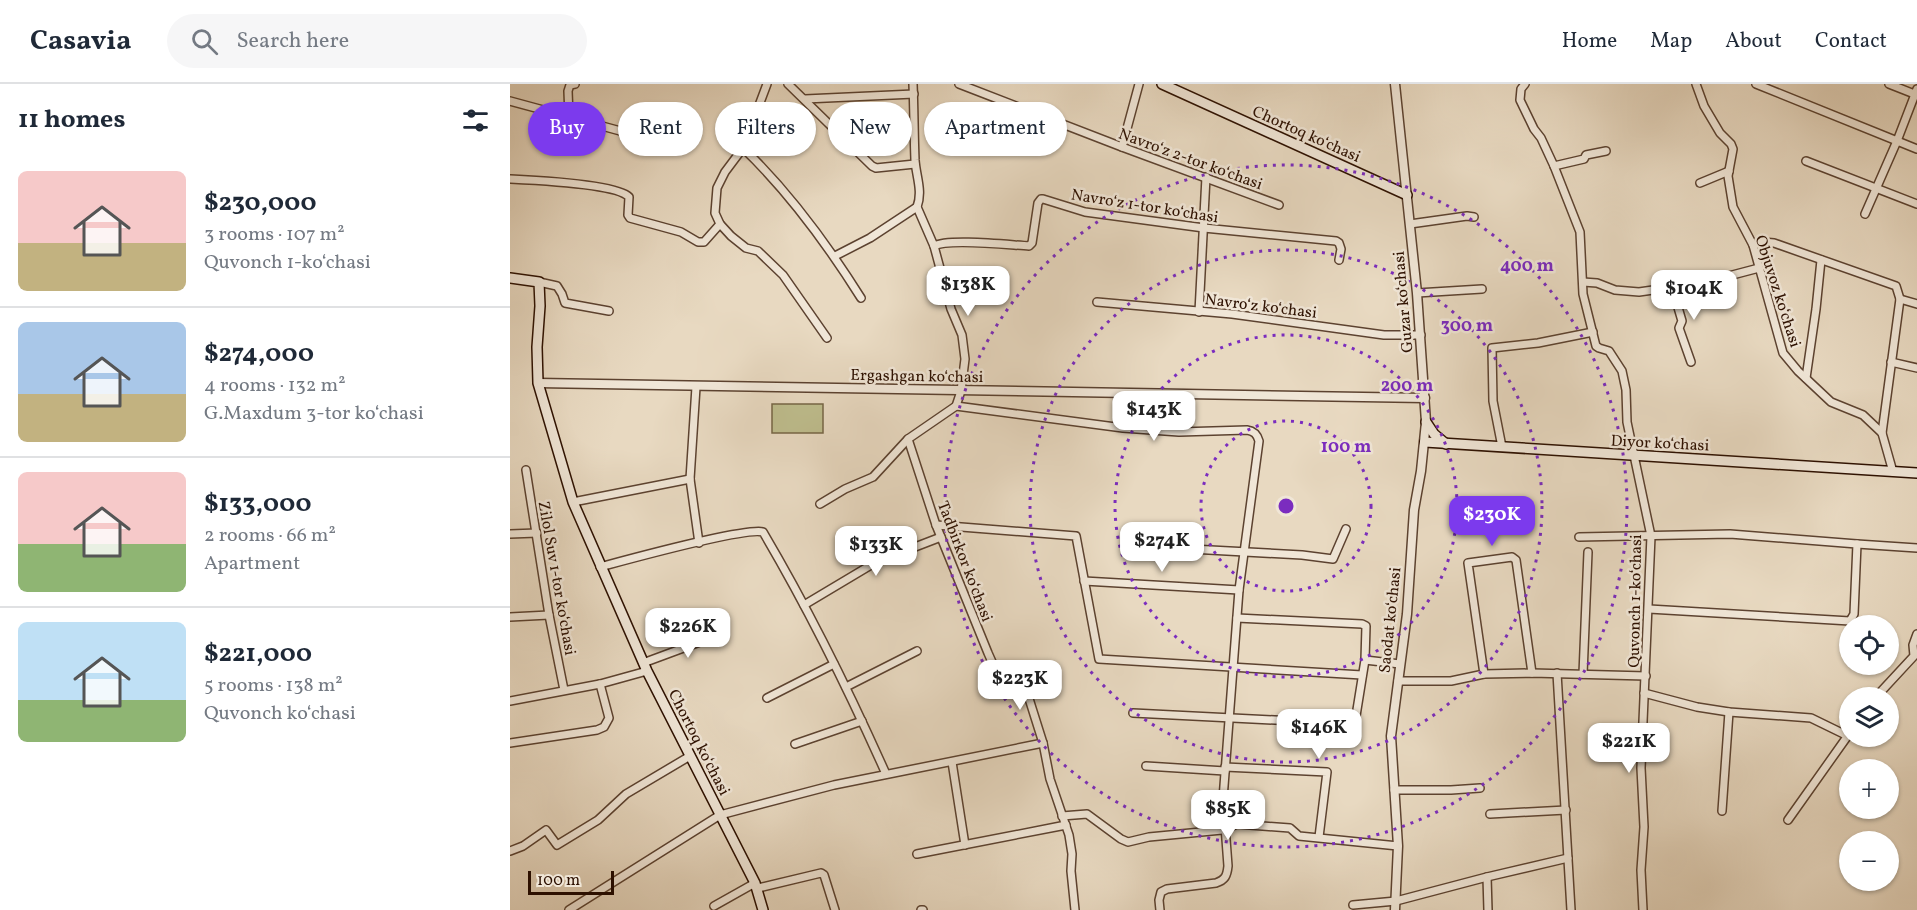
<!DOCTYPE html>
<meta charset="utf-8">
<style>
:root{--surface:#fff;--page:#f6f6f7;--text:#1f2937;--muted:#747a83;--line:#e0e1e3;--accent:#7c3aed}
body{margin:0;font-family:Vollkorn,serif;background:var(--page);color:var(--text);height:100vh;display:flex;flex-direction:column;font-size:22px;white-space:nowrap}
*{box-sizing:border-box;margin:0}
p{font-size:20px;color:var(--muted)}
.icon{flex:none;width:33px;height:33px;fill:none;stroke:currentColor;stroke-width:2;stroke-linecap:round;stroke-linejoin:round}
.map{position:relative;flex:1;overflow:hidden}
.sheet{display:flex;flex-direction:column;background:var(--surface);width:510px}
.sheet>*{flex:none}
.top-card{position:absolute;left:18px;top:18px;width:570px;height:54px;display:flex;gap:12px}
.fabs{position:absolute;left:1329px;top:531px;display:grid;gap:12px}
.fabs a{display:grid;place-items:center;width:60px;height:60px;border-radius:50%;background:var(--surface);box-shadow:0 2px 4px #0004;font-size:30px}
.scale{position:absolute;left:18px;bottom:15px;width:86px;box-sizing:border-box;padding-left:6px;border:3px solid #2d1000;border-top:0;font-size:16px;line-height:21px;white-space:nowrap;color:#2d1000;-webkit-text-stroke:4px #f0e6d7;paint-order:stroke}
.price{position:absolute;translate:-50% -51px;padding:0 14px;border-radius:12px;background:#fff;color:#222;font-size:20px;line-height:39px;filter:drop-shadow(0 2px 3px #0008)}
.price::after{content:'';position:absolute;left:50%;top:36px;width:18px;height:14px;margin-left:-9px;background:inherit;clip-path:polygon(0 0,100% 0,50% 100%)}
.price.selected{background:var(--accent);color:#fff}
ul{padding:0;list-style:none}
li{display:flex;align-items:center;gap:18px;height:150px;padding:0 18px}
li+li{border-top:2px solid var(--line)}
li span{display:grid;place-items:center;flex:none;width:168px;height:120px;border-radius:9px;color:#555}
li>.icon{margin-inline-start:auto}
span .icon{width:72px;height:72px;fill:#fffc;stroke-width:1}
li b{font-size:26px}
h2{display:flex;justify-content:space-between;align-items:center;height:72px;padding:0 18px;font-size:26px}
.chip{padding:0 21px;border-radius:27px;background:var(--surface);box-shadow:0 2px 4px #0004;font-size:21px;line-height:54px}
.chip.selected{background:var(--accent);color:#fff}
header{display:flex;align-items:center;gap:36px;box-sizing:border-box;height:84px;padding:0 30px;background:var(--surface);border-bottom:2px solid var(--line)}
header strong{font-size:28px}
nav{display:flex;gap:33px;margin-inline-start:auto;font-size:21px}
.search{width:420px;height:54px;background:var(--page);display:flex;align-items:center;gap:15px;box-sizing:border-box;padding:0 21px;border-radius:33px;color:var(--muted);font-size:22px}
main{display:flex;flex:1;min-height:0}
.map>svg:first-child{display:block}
</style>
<header>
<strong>Casavia</strong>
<div class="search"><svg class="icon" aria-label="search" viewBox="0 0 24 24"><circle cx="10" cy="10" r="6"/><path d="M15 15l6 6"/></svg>Search here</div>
<nav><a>Home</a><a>Map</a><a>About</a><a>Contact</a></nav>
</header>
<main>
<section class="sheet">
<h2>11 homes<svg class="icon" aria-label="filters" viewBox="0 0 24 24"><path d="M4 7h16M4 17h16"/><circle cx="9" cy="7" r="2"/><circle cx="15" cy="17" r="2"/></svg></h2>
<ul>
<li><span style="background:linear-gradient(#f6c9c9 60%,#c2b280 0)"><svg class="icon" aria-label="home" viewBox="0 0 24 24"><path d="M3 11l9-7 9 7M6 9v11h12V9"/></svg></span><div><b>$230,000</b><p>3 rooms · 107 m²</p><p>Quvonch 1-koʻchasi</p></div></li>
<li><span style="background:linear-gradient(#a9c7e8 60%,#c2b280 0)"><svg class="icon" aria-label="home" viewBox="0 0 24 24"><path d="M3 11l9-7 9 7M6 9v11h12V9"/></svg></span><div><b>$274,000</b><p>4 rooms · 132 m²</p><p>G.Maxdum 3-tor koʻchasi</p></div></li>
<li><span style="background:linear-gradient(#f6c9c9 60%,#8fb573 0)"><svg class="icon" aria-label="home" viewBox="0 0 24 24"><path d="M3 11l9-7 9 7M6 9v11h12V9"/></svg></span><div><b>$133,000</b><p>2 rooms · 66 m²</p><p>Apartment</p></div></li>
<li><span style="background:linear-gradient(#bfe0f5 65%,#8fb573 0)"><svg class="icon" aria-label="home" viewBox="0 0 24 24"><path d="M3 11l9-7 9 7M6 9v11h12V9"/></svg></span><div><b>$221,000</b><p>5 rooms · 138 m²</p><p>Quvonch koʻchasi</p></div></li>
</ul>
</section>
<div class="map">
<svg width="1407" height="826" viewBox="0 0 1407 826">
<rect width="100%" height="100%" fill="#e8d9c1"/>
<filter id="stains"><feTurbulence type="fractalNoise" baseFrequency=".00333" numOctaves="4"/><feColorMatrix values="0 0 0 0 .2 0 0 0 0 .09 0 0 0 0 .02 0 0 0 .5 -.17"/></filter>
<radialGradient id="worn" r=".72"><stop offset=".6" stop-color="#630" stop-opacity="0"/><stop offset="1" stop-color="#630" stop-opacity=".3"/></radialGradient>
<rect fill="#bebd8d" stroke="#766646" stroke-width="1.5" x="262" y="320" width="51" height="29"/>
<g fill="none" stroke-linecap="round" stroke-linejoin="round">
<defs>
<g id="minor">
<path d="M257 0 233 64 215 88 207 104 205 129 210 140 221 152 236 164 248 167 273 191 317 254"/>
<path d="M278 0 362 82 366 84 405 80"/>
<path d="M403 0C404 25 404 51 405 76 406 92 413 107 407 123L424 162 441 225 452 251 455 275 451 307 446 322 398 355 426 441 478 569 486 587 501 581H507L510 586 533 659 540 695 559 751 562 770 561 787 565 826"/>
<path d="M449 0 612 63 769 121"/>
<path d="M1015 0 1011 5 1010 16 1024 45 1031 54 1044 82 1070 148 1073 210 1086 262 1089 264 1099 267 1112 287 1116 306 1117 338 1141 452 1131 684 1134 743 1131 786 1133 826"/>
<path d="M1186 0 1194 22 1210 49 1221 60 1223 65 1218 92 1223 123 1243 161 1273 269 1288 287 1321 318 1353 331 1372 349 1383 388"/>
<path d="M1246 0 1407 65"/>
<path d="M1379 0 1407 11"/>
<path d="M295 15 404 10"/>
<path d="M0 17 59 33 58 7 60 1 65 0"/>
<path d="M59 33 136 54"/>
<path d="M612 63 629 0"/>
<path d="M233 64C279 108 317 160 351 214"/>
<path d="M1296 77 1407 120"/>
<path d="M1044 82 1074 75 1076 71 1096 67"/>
<path d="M0 95C21 96 107 100 119 113L118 131 120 134 171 148 188 158H194L210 140"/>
<path d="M1190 99 1219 87"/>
<path d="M1355 130 1387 57 1407 5"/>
<path d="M900 140 957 132 964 133"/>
<path d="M1243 161 1253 158 1264 159 1386 202 1390 215 1372 349"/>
<path d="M424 162C438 154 500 161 519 162L522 159 528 119 531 115H533L575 128 694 144 826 157 829 159 831 165 829 176"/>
<path d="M325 172 360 154 407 123"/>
<path d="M29 198 47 202 52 210 55 219 99 227"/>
<path d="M1073 198 1087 199 1105 206 1129 208 1192 199 1249 184"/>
<path d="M1162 203 1172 237 1169 244 1181 278"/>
<path d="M907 209 972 205"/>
<path d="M1390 215 1407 220"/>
<path d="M587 218 722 230 874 251H911"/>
<path d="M689 228 696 93"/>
<path d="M1381 278 1407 284"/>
<path d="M1296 294 1306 225 1311 176"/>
<path d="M186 303 180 395 189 459"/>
<path d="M446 322 613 344 669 348 737 346C744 347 747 350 749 357L729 506 713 715 718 782C717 792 715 796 706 799L657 805 651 808 649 816 650 826"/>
<path d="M992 363 983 317 982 264 1028 259 1083 248"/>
<path d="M16 386 39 531 54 606"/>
<path d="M63 418 180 395"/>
<path d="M310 420 335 405 363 393 398 355"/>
<path d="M426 441 566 452 589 575 852 591"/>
<path d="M0 450 27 449"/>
<path d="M1069 453 1220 450 1347 460 1344 530 1340 537 1139 525"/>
<path d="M1347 460 1407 464"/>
<path d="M644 463 792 471 823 475 836 445"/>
<path d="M90 483C116 476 236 443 253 448 299 526 339 607 376 690"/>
<path d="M574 497 729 506"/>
<path d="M294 521 366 478 431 453"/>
<path d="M0 533 39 531"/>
<path d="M855 576 890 580"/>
<path d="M133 579 214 549"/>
<path d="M1047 589 1061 826"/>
<path d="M974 590 958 479 1002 473 1006 476 1022 589"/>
<path d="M1073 590 1078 468"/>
<path d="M888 597H941L974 590 1022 589 1136 592"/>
<path d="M336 603 407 567"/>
<path d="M1134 609 1187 623 1219 628 1301 634 1338 652"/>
<path d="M257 614 324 580"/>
<path d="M1365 614 1404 572 1403 561 1407 550"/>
<path d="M0 617 90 600 137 587"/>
<path d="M623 629 843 640 845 638 855 576 856 542 852 540 727 534"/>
<path d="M0 659 87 646 94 643 99 634 90 600"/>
<path d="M285 660 352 637"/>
<path d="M442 678 455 761"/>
<path d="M636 682 715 687"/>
<path d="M715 683 817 688 809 753"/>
<path d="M884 706H941L970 704"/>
<path d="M1212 727 1219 628"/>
<path d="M980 730 1056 726"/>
<path d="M552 732 577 730 611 755 618 758 639 753 712 746 727 740 780 744 789 752 888 762"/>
<path d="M1278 736 1339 650"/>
<path d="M0 767 13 762 36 746 47 761 88 736 116 710 180 672"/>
<path d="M407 770 556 741"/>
<path d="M977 793 978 826"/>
<path d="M248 804 311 789 314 791 325 826"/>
<path d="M843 821 886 817 977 793 1058 774"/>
<path d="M204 822 245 799"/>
<path d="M59 826 210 731 324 701 533 659"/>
<path d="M411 826H413"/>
</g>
<g id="tertiary">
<path d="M28 299 915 314"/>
<path d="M885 826 888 762 881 652 897 530 904 426 911 387 916 338 907 209 885 0"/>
</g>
<g id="secondary">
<path d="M652 0 897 111"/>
<path d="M0 194 29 198 30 222 27 263 28 299 63 418 137 587 245 799 253 826"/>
<path d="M916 338 924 350 936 360"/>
<path d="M915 358 1407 389"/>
</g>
</defs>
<use href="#minor" stroke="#5c4230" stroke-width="10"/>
<use href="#tertiary" stroke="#5c4230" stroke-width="11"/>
<use href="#secondary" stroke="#2d1000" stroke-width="12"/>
<use href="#minor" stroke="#f0e6d7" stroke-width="7"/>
<use href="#tertiary" stroke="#f0e6d7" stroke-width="8"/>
<use href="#secondary" stroke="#f0e6d7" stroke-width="9"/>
</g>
<g fill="none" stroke="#7b2cbf" stroke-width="3" stroke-dasharray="3 6">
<circle cx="776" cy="422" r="85"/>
<circle cx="776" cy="422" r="171"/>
<circle cx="776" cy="422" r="256"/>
<circle cx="776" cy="422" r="341"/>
</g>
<g text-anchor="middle" stroke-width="5" stroke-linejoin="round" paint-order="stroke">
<g font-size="16" fill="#2d1000" stroke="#f0e6d7">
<text transform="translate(797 49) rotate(24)" y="6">Chortoq koʻchasi</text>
<text transform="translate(681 74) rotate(20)" y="6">Navroʻz 2-tor koʻchasi</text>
<text transform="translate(635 121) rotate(9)" y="6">Navroʻz 1-tor koʻchasi</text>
<text transform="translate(1269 207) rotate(72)" y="6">Objuvoz koʻchasi</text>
<text transform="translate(892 218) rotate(-95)" y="6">Guzar koʻchasi</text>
<text transform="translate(751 221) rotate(7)" y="6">Navroʻz koʻchasi</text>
<text transform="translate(407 291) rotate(1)" y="6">Ergashgan koʻchasi</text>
<text transform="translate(1150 358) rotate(3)" y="6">Diyor koʻchasi</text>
<text transform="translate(456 477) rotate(69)" y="6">Tadbirkor koʻchasi</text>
<text transform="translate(48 494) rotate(80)" y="6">Zilol Suv 1-tor koʻchasi</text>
<text transform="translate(1124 517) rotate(-89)" y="6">Quvonch 1-koʻchasi</text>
<text transform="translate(879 536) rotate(-84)" y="6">Saodat koʻchasi</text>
<text transform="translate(190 658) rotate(63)" y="6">Chortoq koʻchasi</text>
</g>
</g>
<circle cx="776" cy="422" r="9" fill="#7b2cbf" stroke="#f0e6d7" stroke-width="3"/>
<g font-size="18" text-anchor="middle" font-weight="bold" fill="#7b2cbf" stroke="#f0e6d7" stroke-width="5" stroke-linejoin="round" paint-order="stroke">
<text x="1017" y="187">400 m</text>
<text x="957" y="247">300 m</text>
<text x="897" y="307">200 m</text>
<text x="836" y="368">100 m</text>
</g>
<rect width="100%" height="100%" filter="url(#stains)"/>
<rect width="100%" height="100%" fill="url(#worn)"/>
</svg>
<div class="fabs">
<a><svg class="icon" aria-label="locate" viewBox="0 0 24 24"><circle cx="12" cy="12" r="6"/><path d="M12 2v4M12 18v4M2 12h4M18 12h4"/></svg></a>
<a><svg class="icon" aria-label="layers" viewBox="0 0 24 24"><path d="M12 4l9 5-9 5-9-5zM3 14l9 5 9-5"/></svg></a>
<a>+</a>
<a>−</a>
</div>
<div class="scale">100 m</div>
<b class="price" style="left:458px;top:233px">$138K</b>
<b class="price" style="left:1184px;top:237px">$104K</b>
<b class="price" style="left:644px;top:358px">$143K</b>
<b class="price selected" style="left:982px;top:463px">$230K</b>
<b class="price" style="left:652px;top:489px">$274K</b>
<b class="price" style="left:366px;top:493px">$133K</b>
<b class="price" style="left:178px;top:575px">$226K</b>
<b class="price" style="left:510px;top:627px">$223K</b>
<b class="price" style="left:809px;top:676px">$146K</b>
<b class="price" style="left:1119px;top:690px">$221K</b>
<b class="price" style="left:718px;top:757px">$85K</b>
<div class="top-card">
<a class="chip selected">Buy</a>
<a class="chip">Rent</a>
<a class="chip">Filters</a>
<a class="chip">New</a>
<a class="chip">Apartment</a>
</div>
</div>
</main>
